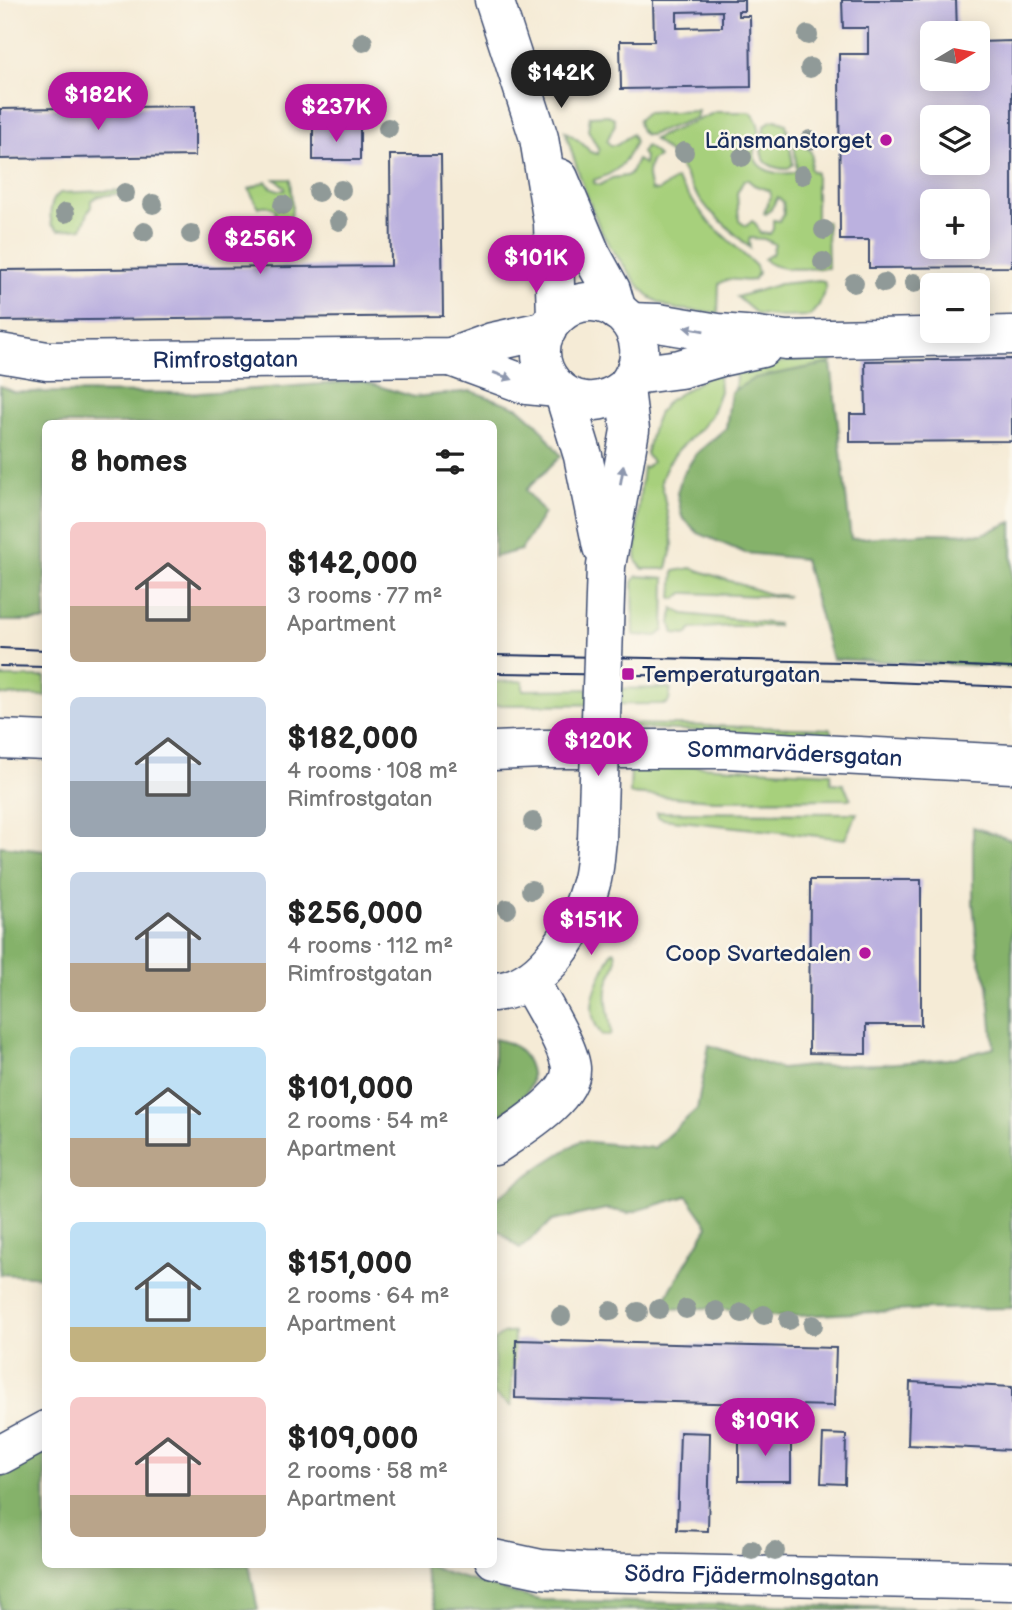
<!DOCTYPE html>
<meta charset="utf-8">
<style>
:root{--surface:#fff;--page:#f6f6f6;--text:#222;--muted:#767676;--accent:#b5179e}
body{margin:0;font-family:"Balsamiq Sans",sans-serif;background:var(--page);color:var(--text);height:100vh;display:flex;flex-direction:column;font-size:26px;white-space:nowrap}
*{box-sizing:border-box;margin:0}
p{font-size:23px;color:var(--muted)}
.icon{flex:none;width:38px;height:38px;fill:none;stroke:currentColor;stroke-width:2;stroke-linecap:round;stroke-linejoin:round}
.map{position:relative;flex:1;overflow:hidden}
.drawer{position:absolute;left:42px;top:420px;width:455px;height:1148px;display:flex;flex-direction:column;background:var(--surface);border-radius:10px;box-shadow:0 4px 18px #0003}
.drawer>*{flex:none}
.needle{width:46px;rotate:80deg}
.controls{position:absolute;left:920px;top:21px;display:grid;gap:14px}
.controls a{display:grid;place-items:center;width:70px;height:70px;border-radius:10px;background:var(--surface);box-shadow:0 4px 18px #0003;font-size:35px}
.price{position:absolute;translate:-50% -60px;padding:0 16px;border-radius:24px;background:var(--accent);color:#fff;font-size:23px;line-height:46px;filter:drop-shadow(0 2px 4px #0008)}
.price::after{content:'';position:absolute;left:50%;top:42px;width:21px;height:16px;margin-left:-10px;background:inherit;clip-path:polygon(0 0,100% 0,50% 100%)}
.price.selected{background:#222;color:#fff}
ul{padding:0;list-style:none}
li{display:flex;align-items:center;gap:21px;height:175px;padding:0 28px}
li span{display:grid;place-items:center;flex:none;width:196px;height:140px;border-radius:10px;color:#555}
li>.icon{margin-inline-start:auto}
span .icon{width:84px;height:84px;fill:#fffc;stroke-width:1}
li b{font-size:30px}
h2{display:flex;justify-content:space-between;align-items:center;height:84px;padding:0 28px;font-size:30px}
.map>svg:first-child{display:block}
</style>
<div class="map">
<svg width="1012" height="1610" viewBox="0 0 1012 1610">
<rect width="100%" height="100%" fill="#fbf7ec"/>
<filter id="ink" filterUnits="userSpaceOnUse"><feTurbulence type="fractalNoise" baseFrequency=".0143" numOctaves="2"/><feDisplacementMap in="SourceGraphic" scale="14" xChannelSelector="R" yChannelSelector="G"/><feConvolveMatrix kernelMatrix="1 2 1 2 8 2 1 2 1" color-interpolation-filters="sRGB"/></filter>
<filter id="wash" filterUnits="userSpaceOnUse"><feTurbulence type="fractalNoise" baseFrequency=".00686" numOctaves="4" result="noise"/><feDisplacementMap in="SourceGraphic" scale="28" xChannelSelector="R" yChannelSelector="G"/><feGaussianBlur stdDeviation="1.57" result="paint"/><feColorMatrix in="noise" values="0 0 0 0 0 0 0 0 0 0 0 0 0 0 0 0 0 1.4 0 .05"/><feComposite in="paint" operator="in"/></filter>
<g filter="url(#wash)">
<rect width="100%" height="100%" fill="#f5ebd6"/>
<g fill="#a7d07b" stroke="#61806c" stroke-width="2" fill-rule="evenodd">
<path d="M698 111 696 118 650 135C641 136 639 128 638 120L646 113Z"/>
<path d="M716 112H747L752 113C758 121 761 130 758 139 757 141 754 149 754 150 753 172 781 177 797 171L794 143 796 139 799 138 803 146 810 150 812 155 810 168 812 171 816 172V222H827L828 268C810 268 775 273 764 259L772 254 775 244 764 239 750 238 749 241 750 248 709 210 694 191 676 159 653 139ZM744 180H748L754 185 770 191 771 196 764 213 766 214 771 209 778 197 783 202 784 215 779 221 773 220V229L770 234 760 233 756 224 752 221 746 226 739 221 737 193Z"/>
<path d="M608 115 614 118 615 124 607 141 610 145H617L632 134 635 142C625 164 618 173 594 180V183L600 185 612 178 626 176 630 174 637 160 644 164 645 157 642 153 643 149 646 146 655 153 658 157 651 161C646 172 648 179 651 190L658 191 676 179 708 221 756 266 758 273 753 280C740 283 730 275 719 284L718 313 676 309 666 306 651 298 639 286 609 245 600 229 581 180 565 131C575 138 583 142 590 152L598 154 599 150 588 130 590 116Z"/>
<path d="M776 120 786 124 793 164 788 169C782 169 778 169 772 166 754 158 764 141 764 126L771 121Z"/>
<path d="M275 179H290C291 199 299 226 275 234L272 223 276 210C270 205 265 205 258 207L249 189 266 181C269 188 278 191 285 190V187Z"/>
<path d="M126 190V193L99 196 91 200V209L89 210 82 228 59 230 52 225C49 214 50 200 60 193Z"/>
<path d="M819 280 824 281 826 287 819 305 810 316 782 317 757 314 737 297 780 284Z"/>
<path d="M808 359H833L830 367 735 396 736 375H719L720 391 711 415 701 428 679 449 667 465 661 481 673 544 667 568 664 569H643L637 562 636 555 638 512 643 467 645 468 652 462 646 454 653 427 659 412 668 401 710 375 747 366Z"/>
<path d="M691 568 769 594 787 596 786 597 688 593H683L676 599 672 598 674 571Z"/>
<path d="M637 576 665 578 664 630 657 636 634 635 633 582Z"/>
<path d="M673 608 684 614 777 624V626H730L692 629 687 635 674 634 671 624Z"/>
<path d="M0 677H45V696L0 695Z"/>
<path d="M523 681V690L671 688 669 701 666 704 494 705V682Z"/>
<path d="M632 724 831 729V736L632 728Z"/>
<path d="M678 765 831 773V783L843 784 851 799 714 800 630 794 631 766Z"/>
<path d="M657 812 857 813 845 839 663 819 658 817Z"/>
<path d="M615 951C619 964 611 972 608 984 604 999 610 1016 611 1031L610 1035H602C580 1008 600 979 612 952Z"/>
<path d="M514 1332 511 1406 494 1394V1340L503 1334Z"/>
</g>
<g fill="#85b26b" stroke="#507064" stroke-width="2">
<path d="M831 363 851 539 929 533 982 534 1012 522V667L832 659 804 559 745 553 698 533 682 517 677 493 682 476 696 454 726 428 731 392 755 378Z"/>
<path d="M362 381 414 397 471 391 519 408 538 425 561 456 526 490 544 513 521 550 494 557V424H46L45 621H0V386L14 392 200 393Z"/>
<path d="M973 827 1012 840V1308L931 1309 780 1317 713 1308 659 1309 708 1226 687 1196 629 1213 606 1209 552 1221 520 1249 497 1229 494 1232V1200L542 1165 580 1141 654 1148 697 1109 709 1045 781 1069 809 1066 883 1064 949 1059 994 1048 988 985 978 955 973 903Z"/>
<path d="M0 846 45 851V1277L0 1274Z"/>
<path d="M494 1039C501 1040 514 1044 519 1050 529 1059 536 1079 528 1090 519 1103 506 1111 494 1119Z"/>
<path d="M45 1453 46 1564 249 1565 258 1610H0V1477Z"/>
<path d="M423 1565H428L446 1573 539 1600 1007 1610H436Z"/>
</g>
<g id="blocks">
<g fill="#bbb1df" fill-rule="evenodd">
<path d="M653 0H744V11H738V16H750L751 87 621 89 620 41H654ZM722 11V27L677 28V12Z"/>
<path d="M842 0H956L957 33H933V79H978V42L1012 41V267L869 268V240H840L839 54H868V28H843ZM933 117H978V163H933ZM933 201H978V247H933Z"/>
<path d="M195 106V156L0 159V109Z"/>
<rect x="313" y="127" width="47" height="33"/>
<path d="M390 155H441L443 316 0 321V270L391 266Z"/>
<path d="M1012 359V441L850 442V414H866L865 361Z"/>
<path d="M810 880H921V1025H866V1054L809 1053Z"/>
<path d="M516 1340 836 1348 834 1406 515 1398Z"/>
<path d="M910 1382 1012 1387V1450L908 1445Z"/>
<path d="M680 1432 710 1433 708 1531 677 1530Z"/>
<rect x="739" y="1434" width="52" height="47"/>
<path d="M823 1434 846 1435 845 1484 821 1483Z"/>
</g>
</g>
</g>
<g filter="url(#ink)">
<use href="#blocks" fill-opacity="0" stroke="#3c4b70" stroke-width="2"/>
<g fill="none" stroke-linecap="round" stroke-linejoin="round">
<defs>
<g id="minor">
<path d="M494 0 539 138 553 223 556 317"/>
<path d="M559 178 591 254 611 290 617 311"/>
<path d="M630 322 658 323 718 333 758 336 786 340 1012 335"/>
<path id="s1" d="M0 353 47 361 451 357 492 342 547 330"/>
<path d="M451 357 527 385 557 388"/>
<path d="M634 375 680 369 721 357 762 348"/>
<path d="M564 394 583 456 602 547"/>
<path d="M604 627 606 566 630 430 625 388C669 334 601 274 557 316 512 359 570 431 625 388"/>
<path d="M0 739 46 741"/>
<path id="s2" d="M494 751 542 749H726L1012 764"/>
<path d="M494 992C545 989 579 927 591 883 595 870 595 854 597 840"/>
<path d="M494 1146C516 1130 573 1098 571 1068 569 1046 540 1001 529 980"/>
<path d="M0 1455 46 1430"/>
<path id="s3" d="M494 1559 541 1569 584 1572 1012 1581"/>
</g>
</defs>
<use href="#minor" stroke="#3c4b70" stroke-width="41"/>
<use href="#minor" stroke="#fff" stroke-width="38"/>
<g stroke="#1b2f5e" stroke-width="2">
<path d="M0 648 46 650"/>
<path d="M494 655 894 663 1012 668"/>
<path d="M0 666 46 667"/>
<path d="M494 673 767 677 1012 687"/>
</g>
<defs>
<path id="minor-bridge" d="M597 840 604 627"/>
</defs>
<use href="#minor-bridge" stroke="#3c4b70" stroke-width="41" stroke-linecap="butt"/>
<use href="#minor-bridge" stroke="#fff" stroke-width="38"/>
</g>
<g fill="#909a98">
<circle cx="808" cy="35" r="10"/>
<circle cx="363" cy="42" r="10"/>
<circle cx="810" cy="68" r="10"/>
<circle cx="388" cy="128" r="10"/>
<circle cx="810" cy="140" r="10"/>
<circle cx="684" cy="152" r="10"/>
<circle cx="742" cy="157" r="10"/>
<circle cx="802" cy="175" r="10"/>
<circle cx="341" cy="190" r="10"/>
<circle cx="318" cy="192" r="10"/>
<circle cx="125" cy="193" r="10"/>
<circle cx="153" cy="204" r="10"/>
<circle cx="283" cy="205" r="10"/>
<circle cx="65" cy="213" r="10"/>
<circle cx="339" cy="221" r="10"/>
<circle cx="824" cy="230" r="10"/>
<circle cx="144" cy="232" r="10"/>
<circle cx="191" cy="234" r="10"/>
<circle cx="823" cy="262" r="10"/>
<circle cx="854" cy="283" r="10"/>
<circle cx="884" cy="283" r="10"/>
<circle cx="914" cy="283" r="10"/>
<circle cx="533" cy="822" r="10"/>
<circle cx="531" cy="890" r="10"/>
<circle cx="507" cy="909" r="10"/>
<circle cx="659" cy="1309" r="10"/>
<circle cx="686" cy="1309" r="10"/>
<circle cx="611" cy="1311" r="10"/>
<circle cx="716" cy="1311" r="10"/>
<circle cx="638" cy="1312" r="10"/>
<circle cx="742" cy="1313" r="10"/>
<circle cx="764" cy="1315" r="10"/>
<circle cx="561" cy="1316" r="10"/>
<circle cx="789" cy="1320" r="10"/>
<circle cx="813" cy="1325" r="10"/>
<circle cx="752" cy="1550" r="10"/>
<circle cx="775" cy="1551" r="10"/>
</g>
<defs><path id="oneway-solid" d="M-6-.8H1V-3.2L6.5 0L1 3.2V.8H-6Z" transform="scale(1.75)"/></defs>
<g fill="#8d97ae">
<use href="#oneway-solid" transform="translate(694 329) rotate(-170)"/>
<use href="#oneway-solid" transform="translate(503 376) rotate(20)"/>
<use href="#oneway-solid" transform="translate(622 475) rotate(-80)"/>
</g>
</g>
<g fill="#b5179e" stroke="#fbf7ec" stroke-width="2.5">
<circle cx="886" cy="140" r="7"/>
<rect x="621" y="667" width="14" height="14" rx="3.5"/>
<circle cx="865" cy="953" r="7"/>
</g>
<g text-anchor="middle" stroke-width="5" stroke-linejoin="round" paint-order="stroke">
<g font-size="23" fill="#1b2f5e" stroke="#fbf7ec" text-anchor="end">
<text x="872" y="148">Länsmanstorget</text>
<text x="642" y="682" text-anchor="start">Temperaturgatan</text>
<text x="851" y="961">Coop Svartedalen</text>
</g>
<g font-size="23" fill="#1b2f5e" stroke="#fbf7ec">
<text dy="8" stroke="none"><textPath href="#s1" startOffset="226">Rimfrostgatan</textPath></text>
<text dy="8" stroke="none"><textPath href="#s2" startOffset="301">Sommarvädersgatan</textPath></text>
<text dy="8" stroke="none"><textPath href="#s3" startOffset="259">Södra Fjädermolnsgatan</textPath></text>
</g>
</g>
</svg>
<div class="controls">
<a><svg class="needle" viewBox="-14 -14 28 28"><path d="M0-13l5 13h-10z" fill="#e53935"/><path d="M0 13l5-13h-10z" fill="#767676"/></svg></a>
<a><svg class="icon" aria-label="layers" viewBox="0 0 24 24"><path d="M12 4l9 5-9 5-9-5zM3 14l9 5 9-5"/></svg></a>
<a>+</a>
<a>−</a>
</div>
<b class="price selected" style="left:561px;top:110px">$142K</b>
<b class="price" style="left:98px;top:132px">$182K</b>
<b class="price" style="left:336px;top:144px">$237K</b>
<b class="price" style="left:260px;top:276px">$256K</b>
<b class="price" style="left:536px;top:295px">$101K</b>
<b class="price" style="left:598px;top:778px">$120K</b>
<b class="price" style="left:591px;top:957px">$151K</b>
<b class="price" style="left:765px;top:1458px">$109K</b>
<section class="drawer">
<h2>8 homes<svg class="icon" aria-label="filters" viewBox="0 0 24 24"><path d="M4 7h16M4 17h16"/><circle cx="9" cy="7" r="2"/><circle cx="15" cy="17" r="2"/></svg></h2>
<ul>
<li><span style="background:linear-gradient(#f6c9c9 60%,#b9a48a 0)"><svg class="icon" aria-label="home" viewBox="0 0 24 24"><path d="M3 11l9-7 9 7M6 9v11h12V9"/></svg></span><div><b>$142,000</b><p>3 rooms · 77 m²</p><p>Apartment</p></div></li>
<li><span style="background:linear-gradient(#c9d6e8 60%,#9aa5b1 0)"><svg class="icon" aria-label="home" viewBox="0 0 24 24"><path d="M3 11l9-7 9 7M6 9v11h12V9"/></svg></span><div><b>$182,000</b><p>4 rooms · 108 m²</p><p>Rimfrostgatan</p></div></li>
<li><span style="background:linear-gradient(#c9d6e8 65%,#b9a48a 0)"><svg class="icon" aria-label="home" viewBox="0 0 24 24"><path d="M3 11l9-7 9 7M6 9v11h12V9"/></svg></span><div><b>$256,000</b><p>4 rooms · 112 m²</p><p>Rimfrostgatan</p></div></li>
<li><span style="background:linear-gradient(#bfe0f5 65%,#b9a48a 0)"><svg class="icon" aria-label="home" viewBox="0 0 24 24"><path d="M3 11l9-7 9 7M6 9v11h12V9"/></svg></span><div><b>$101,000</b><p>2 rooms · 54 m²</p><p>Apartment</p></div></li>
<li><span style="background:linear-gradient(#bfe0f5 75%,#c2b280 0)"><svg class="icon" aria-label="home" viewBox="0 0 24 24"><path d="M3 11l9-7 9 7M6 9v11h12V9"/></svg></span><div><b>$151,000</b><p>2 rooms · 64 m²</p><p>Apartment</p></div></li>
<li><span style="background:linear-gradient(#f6c9c9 70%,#b9a48a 0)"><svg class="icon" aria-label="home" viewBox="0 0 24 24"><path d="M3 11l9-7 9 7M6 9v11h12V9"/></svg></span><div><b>$109,000</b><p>2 rooms · 58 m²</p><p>Apartment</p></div></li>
</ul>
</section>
</div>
